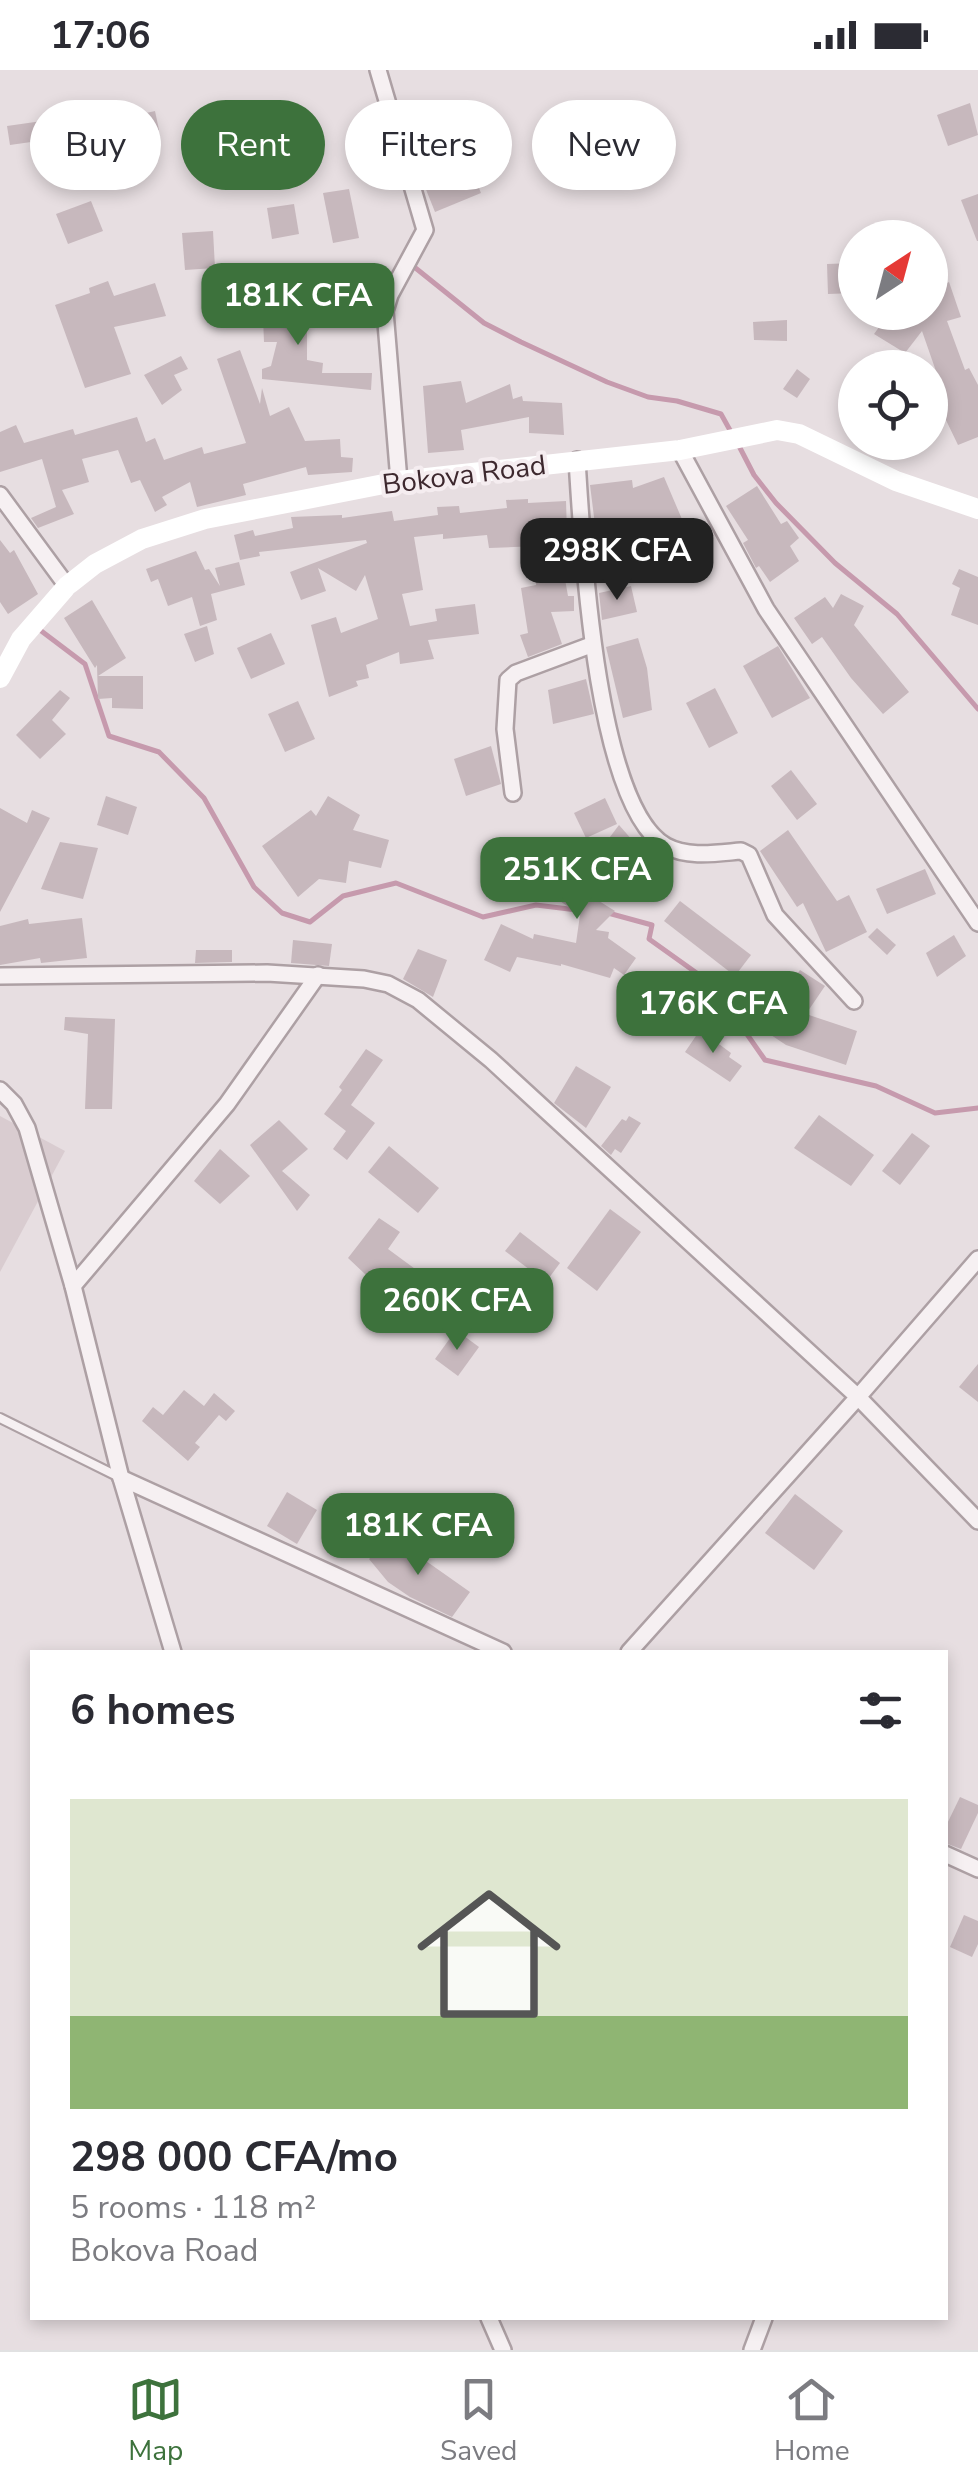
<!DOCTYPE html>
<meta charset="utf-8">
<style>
:root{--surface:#fff;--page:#f2f2f3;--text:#2b2b33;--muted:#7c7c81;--line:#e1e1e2;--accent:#3d723c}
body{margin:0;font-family:"Nunito Sans",sans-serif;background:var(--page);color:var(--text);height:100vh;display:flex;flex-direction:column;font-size:38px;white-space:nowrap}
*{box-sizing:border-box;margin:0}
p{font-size:32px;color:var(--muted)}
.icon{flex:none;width:55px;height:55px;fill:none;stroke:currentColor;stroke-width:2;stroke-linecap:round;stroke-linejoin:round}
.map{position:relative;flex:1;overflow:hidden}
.sheet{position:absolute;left:30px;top:1580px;width:918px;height:670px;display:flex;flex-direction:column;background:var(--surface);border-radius:0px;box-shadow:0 5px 15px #0003}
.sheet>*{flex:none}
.guide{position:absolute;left:30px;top:30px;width:920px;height:90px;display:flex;gap:20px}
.needle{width:65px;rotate:36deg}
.fabs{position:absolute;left:838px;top:150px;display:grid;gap:20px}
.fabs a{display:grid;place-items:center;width:110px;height:110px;border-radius:50%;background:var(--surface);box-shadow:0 5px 15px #0003;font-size:50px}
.price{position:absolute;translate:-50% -85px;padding:0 22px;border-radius:20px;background:var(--accent);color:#fff;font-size:32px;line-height:65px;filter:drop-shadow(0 2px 5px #0008)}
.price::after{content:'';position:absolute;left:50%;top:60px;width:30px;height:22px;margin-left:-15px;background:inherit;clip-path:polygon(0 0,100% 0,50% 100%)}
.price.active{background:#222;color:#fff}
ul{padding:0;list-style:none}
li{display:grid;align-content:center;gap:20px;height:530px;padding:0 40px}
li+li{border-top:2px solid var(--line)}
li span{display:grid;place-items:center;height:310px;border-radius:0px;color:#555}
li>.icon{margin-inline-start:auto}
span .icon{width:180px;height:180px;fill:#fffc;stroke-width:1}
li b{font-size:42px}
h2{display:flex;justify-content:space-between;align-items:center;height:120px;padding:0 40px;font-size:42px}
.tag{padding:0 35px;border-radius:45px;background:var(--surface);box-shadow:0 5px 15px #0003;font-size:35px;line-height:90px}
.tag.active{background:var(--accent);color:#fff}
.status{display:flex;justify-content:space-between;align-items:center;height:70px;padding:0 50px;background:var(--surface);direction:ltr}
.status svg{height:28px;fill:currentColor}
.tab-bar{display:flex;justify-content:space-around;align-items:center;height:140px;border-top:2px solid var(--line);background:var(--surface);font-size:28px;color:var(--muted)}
.tab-bar a{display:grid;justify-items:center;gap:5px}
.tab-bar .active{color:var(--accent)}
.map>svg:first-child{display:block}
</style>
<div class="status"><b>17:06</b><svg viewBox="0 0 49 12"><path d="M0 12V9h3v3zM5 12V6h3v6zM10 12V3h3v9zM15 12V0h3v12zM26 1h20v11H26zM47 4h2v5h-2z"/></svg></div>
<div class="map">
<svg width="978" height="2280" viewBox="0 0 978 2280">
<rect width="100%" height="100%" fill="#e7dee1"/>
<path fill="#d9ccd0" d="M0 1046 65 1081 0 1202Z"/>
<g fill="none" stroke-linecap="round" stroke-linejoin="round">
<g stroke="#c69aad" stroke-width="5">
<path d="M413 196 484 253 521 272 607 312 648 327 677 331 721 344 731 362"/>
<path d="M739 376 754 405 776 433 835 493 897 544 978 639"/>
<path d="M36 557 85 594 109 666 159 682 204 728 254 817 282 843 310 852 343 826 396 813 483 847 536 835 577 840"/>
<path d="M608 843 652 855 649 869 712 914 765 990 876 1016 935 1043 978 1038"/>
</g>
</g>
<g fill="#c7b8bd">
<path d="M970 33 978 65 948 76 937 45Z"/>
<path d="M155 41 159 60 124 68 120 49Z"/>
<path d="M49 50 52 69 10 75 7 56Z"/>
<path d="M126 87 134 112 122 116 114 91Z"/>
<path d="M469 94 481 123 435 142 423 112Z"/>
<path d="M349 119 359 168 333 173 323 123Z"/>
<path d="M978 124V171H977L961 130Z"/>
<path d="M91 131 103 161 68 174 56 144Z"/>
<path d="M294 134 299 164 272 169 267 138Z"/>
<path d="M213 161 215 198 185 200 182 163Z"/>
<path d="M930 174H934L945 214 949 212 961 247 947 251 965 300 969 298 978 315V367L958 375 930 317V311L938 307 922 261 905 283 874 264 888 245 897 250 902 242H930Z"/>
<path d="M855 193V223L828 224 827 194Z"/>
<path d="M108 211 114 226 155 213 166 246 114 257 131 304 85 318 55 235 90 223 89 218Z"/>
<path d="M296 221 298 251H307V290L323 293 322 303H372L371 320 262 309V299L271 296 277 272H264L262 223Z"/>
<path d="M787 250V271L754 270 753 252Z"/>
<path d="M240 280 260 334 262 318 270 346 289 337 305 371 340 369 341 387 353 388 352 402 308 405 306 397 243 414 246 425 197 437 190 412 162 427 167 435 155 442 140 410 131 413 118 380 82 389 89 412 62 420 74 444 38 458 31 448 56 437 42 389 0 402V362L16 355 24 373 73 359 75 365 137 347 146 372 155 368 164 390 202 377 204 384 246 373 217 289Z"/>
<path d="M181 286 188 299 174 305 182 320 162 335 144 305Z"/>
<path d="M797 299 810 309 797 328 783 319Z"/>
<path d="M461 311 466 333 510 314 513 329 522 326 523 331 562 333 564 365 529 363V347L461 360 464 380 428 383 423 316Z"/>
<path d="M664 407 687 461 707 453 714 466 667 486 654 454 596 463 590 415 632 410 633 418Z"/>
<path d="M757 416 781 454 787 451 799 468 790 476 799 491 770 512 759 496 756 498 743 473 748 470 726 436Z"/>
<path d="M528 429V433L566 431 567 463 563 498 568 526H574V541L551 542 562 574 528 587 520 565 528 563 521 518 536 515 538 476 489 478 487 465 443 469V464L414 467 423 520 402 524 410 556 437 551 435 539 475 534 479 564 428 570 434 589 400 594 399 582 366 595 369 608 356 611 358 616 329 627 311 555 336 547 341 563 378 549 365 505 356 521 318 498 326 521 301 530 290 502 367 473 366 470 259 482 260 486 240 490 234 465 253 460 255 466 293 458 291 447 342 445V448L392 441 394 451 438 445 437 437 459 436 460 443 507 438 506 430Z"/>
<path d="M0 470 10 483 14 480 38 524 8 544 0 532Z"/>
<path d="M196 481 205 500 209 499 220 516 215 498 239 492 245 515 211 524 217 550 200 556 192 527 168 536 158 509 151 512 146 499Z"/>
<path d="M959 499 978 507V555L951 545 960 518 952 514Z"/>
<path d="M631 516 637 542 602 550 599 523Z"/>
<path d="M841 524 864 536 854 555 909 622 883 644 851 608 822 567 812 574 794 548 825 527 833 538Z"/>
<path d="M92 530 126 588 98 606H143V639L112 638V628L98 629 97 595 95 598 64 548Z"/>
<path d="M207 556 214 584 195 592 184 564Z"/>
<path d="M271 563 285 594 251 609 237 578Z"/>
<path d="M638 568 647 598 652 640 623 648 606 577Z"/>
<path d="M778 576 810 628 772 648 743 596Z"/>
<path d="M586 609 594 644 553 654 548 620Z"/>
<path d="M715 618 738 663 709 678 686 633Z"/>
<path d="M60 620 70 628 52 650 66 664 40 689 16 665Z"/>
<path d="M298 631 315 669 285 682 268 644Z"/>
<path d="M491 676 501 714 466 726 454 689Z"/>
<path d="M791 700 817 734 797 750 771 716Z"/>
<path d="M106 726 137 737 128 765 97 755Z"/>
<path d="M328 726 360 745 353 760 389 770 381 798 349 791 346 813 319 809 298 827 262 776 311 740 316 746Z"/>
<path d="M605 728 617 754 586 768 574 743Z"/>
<path d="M0 738 27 753 32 740 50 748 0 842Z"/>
<path d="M619 755 641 780 627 800 619 793 591 826 615 841 596 860 609 862 608 868 636 888 624 905 614 898 610 908 561 894V896L517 887 510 902 484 890 501 854 533 869 534 864 576 873 580 845 557 829 570 814 573 816Z"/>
<path d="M788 760 837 831 849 825 867 862 826 882 803 833 797 837 760 781Z"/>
<path d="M60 772 98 778 83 829 41 819Z"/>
<path d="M925 799 936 824 887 844 876 819Z"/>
<path d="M680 831 751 885 735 906 664 851Z"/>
<path d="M82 848 87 888 41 893 40 888 0 895V856L28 849 29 854Z"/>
<path d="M877 858 896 875 887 885 868 867Z"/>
<path d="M954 865 966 886 937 907 926 883Z"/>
<path d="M293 870 332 874 329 896 291 893Z"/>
<path d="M418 879 447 890 433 927 403 909Z"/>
<path d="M196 880H232V892L195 893Z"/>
<path d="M800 900 825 916 806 944 857 961 846 995 786 975 759 957Z"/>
<path d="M65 947 115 949 112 1039H85L88 964 64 960Z"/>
<path d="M700 960 731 983 729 987 742 996 730 1012 685 982Z"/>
<path d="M366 979 383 990 351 1035 375 1053 347 1090 333 1079 346 1061 324 1044 342 1020 339 1017Z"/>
<path d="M576 996 611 1017 586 1058 554 1033Z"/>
<path d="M819 1045 874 1085 851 1116 794 1078Z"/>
<path d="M629 1046 641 1053 621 1083 615 1079 611 1085 601 1076 622 1049 626 1051Z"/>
<path d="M279 1050 308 1079 282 1101 310 1125 297 1141 250 1075Z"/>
<path d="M912 1063 930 1076 900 1115 882 1101Z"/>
<path d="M389 1076 439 1118 418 1143 368 1102Z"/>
<path d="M220 1079 250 1106 220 1134 194 1111Z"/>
<path d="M610 1139 641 1162 597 1221 567 1198Z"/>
<path d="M379 1148 400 1162 388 1179 441 1218 417 1250 383 1225 384 1222 348 1188Z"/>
<path d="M520 1162 560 1193 546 1212 505 1181Z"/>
<path d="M456 1260 479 1277 458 1306 435 1289Z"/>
<path d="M978 1294V1332L959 1317Z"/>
<path d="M184 1320 204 1336 214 1323 235 1341 226 1351 219 1345 195 1373 200 1377 188 1391 142 1351 153 1337 163 1345Z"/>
<path d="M287 1422 317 1440 297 1474 267 1456Z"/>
<path d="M795 1424 843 1461 814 1500 765 1463Z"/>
<path d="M397 1465 423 1496 426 1491 470 1522 452 1547 410 1527 388 1512 369 1489Z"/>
<path d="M960 1727 978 1735V1743L961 1779 945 1773V1758Z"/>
<path d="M964 1845 978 1851V1874L972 1887 950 1877Z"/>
</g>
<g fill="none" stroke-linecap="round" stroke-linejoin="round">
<defs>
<path id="lane" d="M0 1348 121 1408"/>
<g id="street">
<path d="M378 0 425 160 390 225 385 241 399 411"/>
<path d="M680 380 766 539 978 853"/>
<path d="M577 390C582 468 595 736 666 776 688 788 717 783 741 781L749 785 775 845 854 931"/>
<path d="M0 425 67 516"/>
<path d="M513 723 505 659 508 610 516 603 591 575"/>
<path d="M0 906 267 903 364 909 388 914 418 930 491 990 858 1327 629 1582"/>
<path d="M0 1020 14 1034 27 1058 73 1216 121 1408 173 1582"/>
<path d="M978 1189 858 1327 978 1451"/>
<path d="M73 1216 227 1034 318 905"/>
<path d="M121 1408 503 1582"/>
<path d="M945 1784 978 1799"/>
<path d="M489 2248 503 2280"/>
<path d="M752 2280 764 2248"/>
</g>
</defs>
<use href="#lane" stroke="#ada0a4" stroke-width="12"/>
<use href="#street" stroke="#ada0a4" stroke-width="20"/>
<use href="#lane" stroke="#f6f0f2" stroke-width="8"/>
<use href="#street" stroke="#f6f0f2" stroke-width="15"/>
<path stroke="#fff" stroke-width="20" d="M0 608 21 569 67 516 95 494 142 469 205 449 399 411 680 380 777 360 799 364 896 411 978 439"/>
</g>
<g text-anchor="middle" stroke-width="8" stroke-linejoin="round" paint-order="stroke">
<g font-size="28" fill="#3d282e" stroke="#f5edf0">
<text transform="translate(464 404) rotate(-7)" y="10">Bokova Road</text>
</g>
</g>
</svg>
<div class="fabs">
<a><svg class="needle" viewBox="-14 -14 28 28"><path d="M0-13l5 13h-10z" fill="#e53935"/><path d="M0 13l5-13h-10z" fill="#7c7c81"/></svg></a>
<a><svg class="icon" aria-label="locate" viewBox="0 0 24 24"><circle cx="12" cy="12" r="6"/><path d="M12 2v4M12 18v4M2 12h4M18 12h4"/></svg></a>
</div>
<b class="price" style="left:298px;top:278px">181K CFA</b>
<b class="price active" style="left:617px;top:533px">298K CFA</b>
<b class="price" style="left:577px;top:852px">251K CFA</b>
<b class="price" style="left:713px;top:986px">176K CFA</b>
<b class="price" style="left:457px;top:1283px">260K CFA</b>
<b class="price" style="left:418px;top:1508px">181K CFA</b>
<div class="guide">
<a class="tag">Buy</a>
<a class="tag active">Rent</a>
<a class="tag">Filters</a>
<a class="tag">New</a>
</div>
<section class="sheet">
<h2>6 homes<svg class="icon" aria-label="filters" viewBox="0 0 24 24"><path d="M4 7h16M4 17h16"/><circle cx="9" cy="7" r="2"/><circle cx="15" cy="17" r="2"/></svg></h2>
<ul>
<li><span style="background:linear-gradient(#dfe7d0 70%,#8fb573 0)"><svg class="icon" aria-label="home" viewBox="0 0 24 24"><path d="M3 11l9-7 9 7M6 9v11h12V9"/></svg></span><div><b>298 000 CFA/mo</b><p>5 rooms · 118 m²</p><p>Bokova Road</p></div></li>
</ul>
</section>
</div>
<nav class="tab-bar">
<a class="active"><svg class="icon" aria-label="map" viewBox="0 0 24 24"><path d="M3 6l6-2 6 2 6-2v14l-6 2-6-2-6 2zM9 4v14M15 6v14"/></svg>Map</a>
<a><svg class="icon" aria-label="saved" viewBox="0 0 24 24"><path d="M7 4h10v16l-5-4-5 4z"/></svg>Saved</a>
<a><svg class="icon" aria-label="home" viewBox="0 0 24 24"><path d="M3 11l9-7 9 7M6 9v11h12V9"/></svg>Home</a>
</nav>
